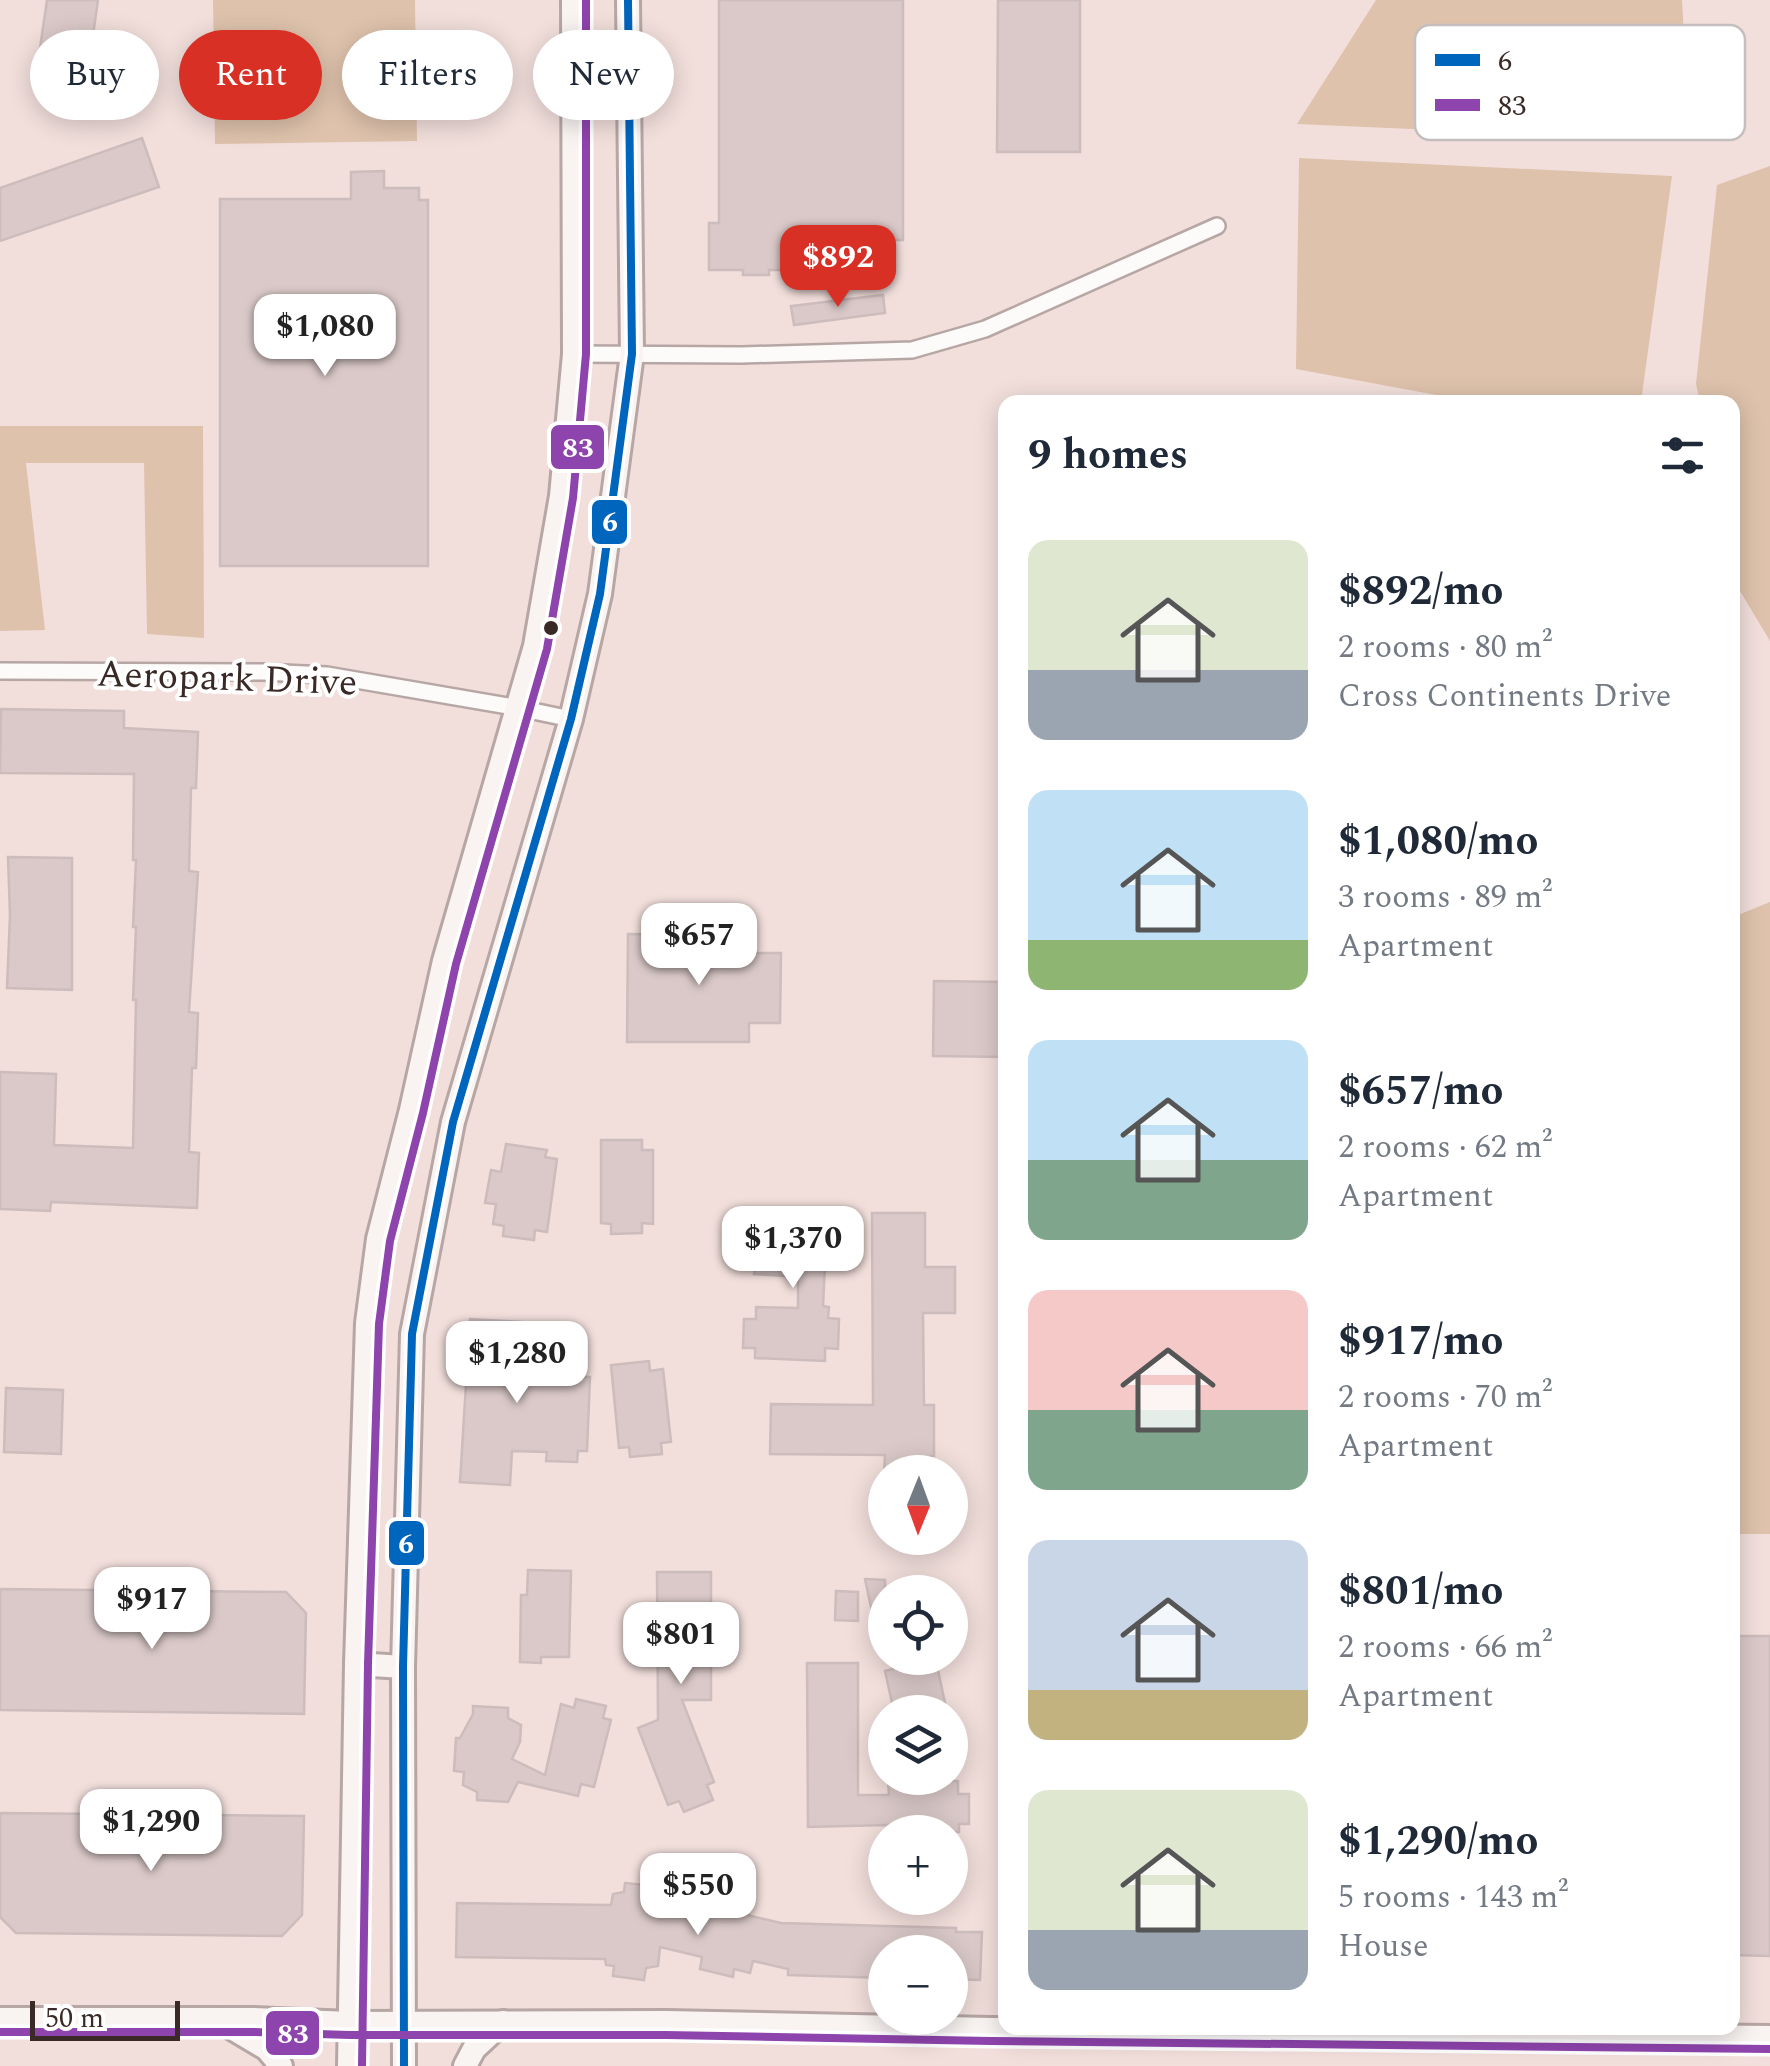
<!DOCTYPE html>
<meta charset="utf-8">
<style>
:root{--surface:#fff;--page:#f2f2f3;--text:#1f2937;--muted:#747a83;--accent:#d93025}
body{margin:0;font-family:Spectral,serif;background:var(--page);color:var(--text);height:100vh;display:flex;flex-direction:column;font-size:38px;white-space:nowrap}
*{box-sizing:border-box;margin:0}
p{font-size:32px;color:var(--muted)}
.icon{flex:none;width:55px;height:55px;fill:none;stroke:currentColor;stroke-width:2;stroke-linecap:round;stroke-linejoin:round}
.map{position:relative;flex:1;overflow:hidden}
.panel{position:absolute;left:998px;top:395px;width:742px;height:1640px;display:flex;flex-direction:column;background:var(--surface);border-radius:20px;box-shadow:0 5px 25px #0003}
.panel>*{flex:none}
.hud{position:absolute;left:30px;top:30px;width:818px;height:90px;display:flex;gap:20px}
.needle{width:65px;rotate:181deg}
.fabs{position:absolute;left:868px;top:1455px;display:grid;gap:20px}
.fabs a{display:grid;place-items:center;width:100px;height:100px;border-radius:50%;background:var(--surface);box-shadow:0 5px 25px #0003;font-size:50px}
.scale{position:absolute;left:30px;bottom:25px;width:150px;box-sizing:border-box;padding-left:10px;border:5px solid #3a2a27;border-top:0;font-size:28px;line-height:35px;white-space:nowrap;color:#3a2a27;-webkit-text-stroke:8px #fff;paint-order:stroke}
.price{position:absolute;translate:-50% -85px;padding:0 22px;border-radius:20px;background:#fff;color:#222;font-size:32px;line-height:65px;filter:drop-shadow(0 2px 5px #0008)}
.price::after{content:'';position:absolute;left:50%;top:60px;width:30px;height:22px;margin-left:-15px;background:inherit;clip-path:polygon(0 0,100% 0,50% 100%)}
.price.on{background:var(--accent);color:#fff}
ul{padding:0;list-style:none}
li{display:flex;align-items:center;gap:30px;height:250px;padding:0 30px}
li span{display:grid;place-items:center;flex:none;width:280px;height:200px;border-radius:20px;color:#555}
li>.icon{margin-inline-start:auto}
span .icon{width:120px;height:120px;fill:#fffc;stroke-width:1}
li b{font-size:42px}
h2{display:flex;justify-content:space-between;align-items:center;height:120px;padding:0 30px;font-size:42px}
.chip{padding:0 35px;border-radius:45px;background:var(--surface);box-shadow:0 5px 25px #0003;font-size:35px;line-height:90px}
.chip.on{background:var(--accent);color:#fff}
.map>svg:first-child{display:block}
</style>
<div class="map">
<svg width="1770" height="2066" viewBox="0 0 1770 2066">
<rect width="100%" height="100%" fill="#f2dfdc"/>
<g fill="#dec2ac">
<path d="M213 0H415L417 141 215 144Z"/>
<path d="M1376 0H1682L1690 141 1297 124Z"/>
<path d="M1299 158 1672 176 1641 402H1474L1296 369Z"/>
<path d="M1770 166V641L1740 591 1733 557 1732 402H1700L1696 384 1717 185Z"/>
<path d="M0 426H203L204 638 147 634 144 463H26L45 630 0 631Z"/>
<path d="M1770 902V1534H1733V917Z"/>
</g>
<g fill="#dac9c8" stroke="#ccbcbb" stroke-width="2.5">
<path d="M47 0H98L89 63 39 55Z"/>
<path d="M719 0H903V240H806V270H769V275H743V270H709V223H719Z"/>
<path d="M998 0H1080V152H997Z"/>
<path d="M142 138 159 187 0 241V188Z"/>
<path d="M384 171V188H419V200H428V566H220V199H351V172Z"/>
<path d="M883 295 885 313 794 325 791 306Z"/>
<path d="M1 709 124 711V728L198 732 196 788H191L189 871 198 872 189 1012 198 1013 196 1068H192L189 1152 199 1153 197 1208 51 1202 50 1211 0 1209V1072L56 1074 54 1145 133 1148 136 1000H133L136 927H133L136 860H133L134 774 0 773Z"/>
<path d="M8 857 72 858V990L7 988 10 915Z"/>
<path d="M628 934 749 935V953H781L780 1023H749V1042H627Z"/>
<path d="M934 981 1005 982V1057L933 1056Z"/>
<path d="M601 1140H642V1150H653V1224L642 1223V1233L611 1234V1224L601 1223Z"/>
<path d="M506 1144 547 1150 545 1157 557 1159 547 1232 535 1230 534 1240 503 1236 504 1226 493 1224 496 1204 485 1203 491 1170 501 1172Z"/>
<path d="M872 1213H925V1267H955V1313H923L924 1405H934V1456H931V1472H884L885 1455 770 1454 771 1404 873 1405Z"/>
<path d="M757 1222 829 1225 828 1234 839 1235 838 1265 825 1264 823 1306 829 1307 828 1318 839 1319 838 1349 825 1348V1361L755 1358V1348H743L744 1319H756V1307L798 1308V1277L754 1274 755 1265 743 1264 744 1235H757Z"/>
<path d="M470 1319 521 1322 518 1366 578 1368 577 1377H590L587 1451H578L577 1462 546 1461 547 1452 512 1451 510 1485 460 1482Z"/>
<path d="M649 1361 650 1371 663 1369 671 1442 661 1443 662 1454 630 1457 629 1447 619 1448 611 1365Z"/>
<path d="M6 1388 63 1390 61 1454 4 1452Z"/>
<path d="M528 1570 571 1571 569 1657H541V1663L520 1662 521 1595H527Z"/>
<path d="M657 1572H711V1700H682L714 1782 707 1785 713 1800 684 1812 679 1801 668 1805 638 1728 658 1720Z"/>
<path d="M865 1579 885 1580V1640H878Z"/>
<path d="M0 1589 286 1592 306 1613 304 1714 0 1710Z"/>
<path d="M836 1591 858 1592V1621L835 1620Z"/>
<path d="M1732 1636H1770V1956L1732 1955Z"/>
<path d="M891 1658H921L922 1664 936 1661 947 1712H894L885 1671 893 1669Z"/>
<path d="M807 1663H858V1795H889L888 1782 958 1781V1794H969V1824H959V1832H889V1825L808 1827Z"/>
<path d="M576 1699 606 1706 603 1718 611 1720 594 1787 581 1784 578 1796 518 1782 508 1802 477 1800V1792L463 1785 464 1772 454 1771 456 1738H460L473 1714V1706L508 1708V1718L521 1725 520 1742 512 1759 545 1775 561 1704 574 1708Z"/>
<path d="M0 1813 304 1816 302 1915 282 1936 16 1933 0 1917Z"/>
<path d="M625 1883 655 1886 654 1896 661 1897 662 1903 697 1912 700 1900 727 1906 726 1910 781 1923 956 1928V1932H982L980 1980 950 1979V1952H885V1978L788 1975V1969L753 1961 750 1973 734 1969 733 1977 700 1969 702 1957 660 1947 658 1966 646 1968 644 1980 613 1976 614 1966 606 1965 605 1959 456 1957 457 1903 611 1905 613 1894 624 1892Z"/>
</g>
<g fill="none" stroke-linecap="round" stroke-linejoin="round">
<defs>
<g id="minor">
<path d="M574 354 742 355 912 350 985 329 1217 226"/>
<path d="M0 671 262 672 327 675 519 708 571 719"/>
</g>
<g id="secondary">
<path d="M356 1664 403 1667"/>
<path d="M0 2019H253L350 2023 666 2022 991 2029 1770 2037"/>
<path d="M220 2021 267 2049 281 2066"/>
<path d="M349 2066 356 1664 367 1323 378 1239 411 1110 444 961 535 646 561 496 574 354 573 0"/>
<path d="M404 2066 403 1667 412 1334 453 1122 571 719 600 594 632 354 628 0"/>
<path d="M465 2066 474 2049 503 2022"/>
</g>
</defs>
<use href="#minor" stroke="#b6a6a4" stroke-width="20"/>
<use href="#secondary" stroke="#b6a6a4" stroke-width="28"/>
<use href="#minor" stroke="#fdfafa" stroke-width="15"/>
<use href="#secondary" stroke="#f9f3f2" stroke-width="22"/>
<defs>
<path id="bus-1" d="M404 2066 403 1667 412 1334 453 1122 571 719 600 594 632 354 628 0"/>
<g id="bus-2">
<path d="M0 2032H253L350 2035H666L991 2041 1770 2049"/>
<path d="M362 2066 368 1664 379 1324 390 1241 423 1113 456 964 547 649 573 498 586 354V0"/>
</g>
</defs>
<use href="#bus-1" stroke="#fff" stroke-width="15"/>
<use href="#bus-2" stroke="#fff" stroke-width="15"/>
<use href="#bus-1" stroke="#0065bd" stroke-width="8"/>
<use href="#bus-2" stroke="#8e44ad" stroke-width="8"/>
</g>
<circle fill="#3a2a27" stroke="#fff" stroke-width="4" cx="551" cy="628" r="9"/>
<g text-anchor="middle" stroke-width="8" stroke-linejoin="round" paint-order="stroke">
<g font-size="38" fill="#3a2a27" stroke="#fff">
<text transform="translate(227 677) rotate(2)" y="13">Aeropark Drive</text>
</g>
</g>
<rect x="1415" y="25" width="330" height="115" rx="15" fill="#fff" stroke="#c4bfbe" stroke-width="2.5"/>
<rect x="1435" y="54" width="45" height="12" fill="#0065bd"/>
<rect x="1435" y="99" width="45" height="12" fill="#8e44ad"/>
<g font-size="28" fill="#3a2a27">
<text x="1498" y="70">6</text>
<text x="1498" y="115">83</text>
</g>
<g stroke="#fff" stroke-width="4">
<rect x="549" y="423" width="57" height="48" rx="10" fill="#8e44ad"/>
<rect x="590" y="498" width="39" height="48" rx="10" fill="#0065bd"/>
<rect x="387" y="1519" width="39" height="48" rx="10" fill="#0065bd"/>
<rect x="264" y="2009" width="57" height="48" rx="10" fill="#8e44ad"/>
</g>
<g font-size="28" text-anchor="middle" font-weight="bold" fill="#fff">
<text x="578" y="457">83</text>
<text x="610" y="531">6</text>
<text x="406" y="1553">6</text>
<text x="293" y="2043">83</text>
</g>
</svg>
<div class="fabs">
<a><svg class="needle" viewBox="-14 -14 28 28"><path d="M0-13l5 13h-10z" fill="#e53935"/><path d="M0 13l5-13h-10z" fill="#747a83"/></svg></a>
<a><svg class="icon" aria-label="locate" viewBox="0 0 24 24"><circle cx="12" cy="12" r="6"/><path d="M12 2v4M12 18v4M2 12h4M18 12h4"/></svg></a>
<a><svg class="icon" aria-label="layers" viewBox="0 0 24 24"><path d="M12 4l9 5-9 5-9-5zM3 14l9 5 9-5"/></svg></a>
<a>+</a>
<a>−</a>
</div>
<div class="scale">50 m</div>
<b class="price on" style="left:838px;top:310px">$892</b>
<b class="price" style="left:325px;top:379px">$1,080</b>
<b class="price" style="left:699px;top:988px">$657</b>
<b class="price" style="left:793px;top:1291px">$1,370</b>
<b class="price" style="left:517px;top:1406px">$1,280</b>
<b class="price" style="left:152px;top:1652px">$917</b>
<b class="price" style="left:681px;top:1687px">$801</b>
<b class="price" style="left:151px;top:1874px">$1,290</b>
<b class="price" style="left:698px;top:1938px">$550</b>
<div class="hud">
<a class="chip">Buy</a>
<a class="chip on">Rent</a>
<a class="chip">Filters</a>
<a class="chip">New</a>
</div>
<section class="panel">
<h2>9 homes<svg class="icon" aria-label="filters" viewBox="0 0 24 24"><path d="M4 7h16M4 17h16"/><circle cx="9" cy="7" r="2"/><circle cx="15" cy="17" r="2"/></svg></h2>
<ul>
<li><span style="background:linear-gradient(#dfe7d0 65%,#9aa5b1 0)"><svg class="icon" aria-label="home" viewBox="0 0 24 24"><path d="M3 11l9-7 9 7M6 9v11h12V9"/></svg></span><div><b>$892/mo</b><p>2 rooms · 80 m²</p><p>Cross Continents Drive</p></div></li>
<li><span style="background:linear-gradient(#bfe0f5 75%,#8fb573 0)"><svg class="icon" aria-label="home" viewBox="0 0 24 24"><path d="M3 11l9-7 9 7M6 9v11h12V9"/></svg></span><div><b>$1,080/mo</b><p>3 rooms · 89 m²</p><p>Apartment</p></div></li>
<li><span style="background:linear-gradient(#bfe0f5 60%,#7fa58c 0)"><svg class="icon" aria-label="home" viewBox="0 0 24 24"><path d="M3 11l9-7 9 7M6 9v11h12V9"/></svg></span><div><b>$657/mo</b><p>2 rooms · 62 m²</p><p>Apartment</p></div></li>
<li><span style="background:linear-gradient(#f6c9c9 60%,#7fa58c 0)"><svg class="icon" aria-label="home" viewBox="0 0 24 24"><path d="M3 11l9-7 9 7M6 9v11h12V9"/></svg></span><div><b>$917/mo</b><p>2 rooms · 70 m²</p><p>Apartment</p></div></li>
<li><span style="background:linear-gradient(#c9d6e8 75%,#c2b280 0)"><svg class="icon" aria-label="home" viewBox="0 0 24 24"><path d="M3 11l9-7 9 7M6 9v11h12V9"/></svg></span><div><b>$801/mo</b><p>2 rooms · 66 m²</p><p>Apartment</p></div></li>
<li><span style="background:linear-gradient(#dfe7d0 70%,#9aa5b1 0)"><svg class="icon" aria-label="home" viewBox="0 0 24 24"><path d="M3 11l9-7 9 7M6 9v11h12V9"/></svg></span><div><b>$1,290/mo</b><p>5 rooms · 143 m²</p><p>House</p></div></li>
</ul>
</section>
</div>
